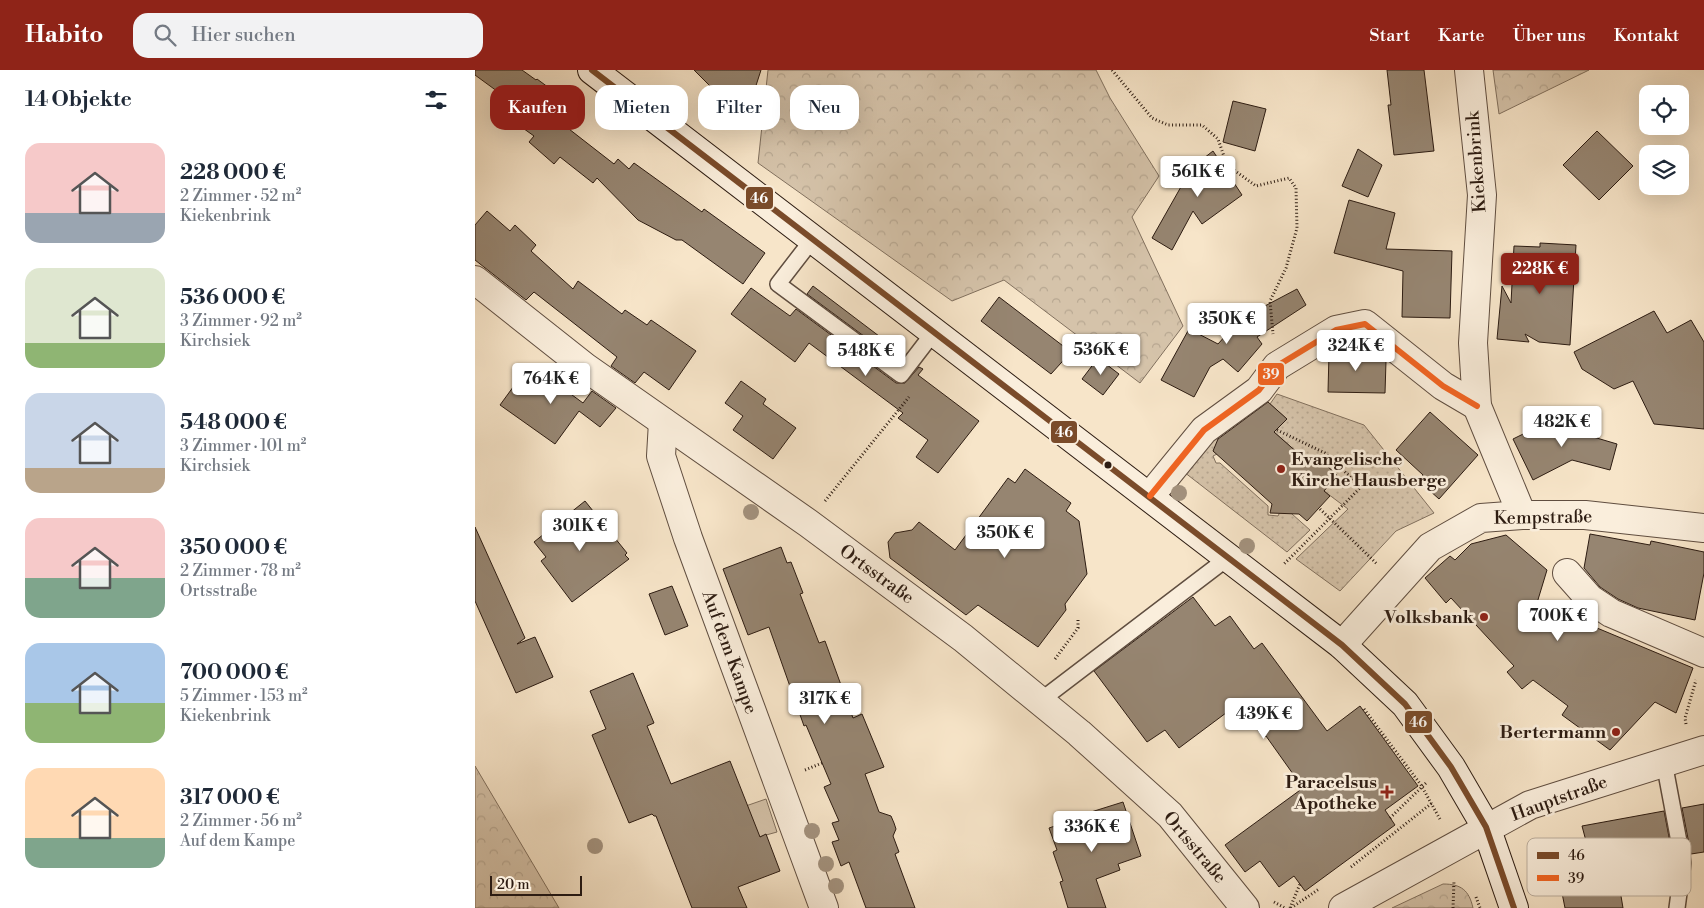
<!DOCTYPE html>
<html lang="de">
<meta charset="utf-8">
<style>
:root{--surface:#fff;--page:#f2f2f3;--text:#1f2937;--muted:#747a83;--accent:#8f2418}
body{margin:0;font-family:"Libre Bodoni",serif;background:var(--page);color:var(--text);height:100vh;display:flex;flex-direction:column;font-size:19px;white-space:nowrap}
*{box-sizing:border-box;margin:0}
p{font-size:16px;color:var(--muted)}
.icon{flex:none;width:28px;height:28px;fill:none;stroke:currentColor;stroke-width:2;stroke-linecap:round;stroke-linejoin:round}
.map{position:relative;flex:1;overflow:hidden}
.side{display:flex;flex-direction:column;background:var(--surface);width:475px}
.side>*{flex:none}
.banner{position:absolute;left:15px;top:15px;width:475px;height:45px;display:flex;gap:10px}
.buttons{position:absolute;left:1164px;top:15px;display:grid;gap:10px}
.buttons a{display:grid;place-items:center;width:50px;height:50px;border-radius:10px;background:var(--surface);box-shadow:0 5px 20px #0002;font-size:25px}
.scale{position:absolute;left:15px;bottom:12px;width:92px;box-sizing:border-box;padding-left:5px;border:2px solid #2d1c12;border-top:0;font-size:14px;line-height:18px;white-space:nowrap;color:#2d1c12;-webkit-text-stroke:4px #faeedc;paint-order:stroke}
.price{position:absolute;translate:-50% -42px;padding:0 11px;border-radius:5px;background:#fff;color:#222;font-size:16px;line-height:32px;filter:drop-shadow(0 1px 2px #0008)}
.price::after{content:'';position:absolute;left:50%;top:30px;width:15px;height:11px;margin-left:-8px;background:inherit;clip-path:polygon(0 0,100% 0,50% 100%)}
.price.active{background:var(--accent);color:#fff}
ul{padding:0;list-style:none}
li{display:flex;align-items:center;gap:15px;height:125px;padding:0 25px}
li span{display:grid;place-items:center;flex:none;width:140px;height:100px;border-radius:15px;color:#555}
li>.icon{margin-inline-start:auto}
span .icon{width:60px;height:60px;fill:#fffc;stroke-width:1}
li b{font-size:21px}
h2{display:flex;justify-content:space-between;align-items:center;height:60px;padding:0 25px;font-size:21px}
.tag{padding:0 18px;border-radius:15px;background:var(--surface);box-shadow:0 5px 20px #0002;font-size:18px;line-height:45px}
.tag.active{background:var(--accent);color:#fff}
header{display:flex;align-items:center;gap:30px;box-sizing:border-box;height:70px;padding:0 25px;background:var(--accent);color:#fff}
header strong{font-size:24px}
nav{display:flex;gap:28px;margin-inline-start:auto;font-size:18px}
.search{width:350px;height:45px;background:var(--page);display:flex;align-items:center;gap:12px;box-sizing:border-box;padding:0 18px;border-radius:15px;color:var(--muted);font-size:19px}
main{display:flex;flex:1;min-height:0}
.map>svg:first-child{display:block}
</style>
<header>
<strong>Habito</strong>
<div class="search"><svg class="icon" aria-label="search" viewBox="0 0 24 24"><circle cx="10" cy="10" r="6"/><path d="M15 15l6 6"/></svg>Hier suchen</div>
<nav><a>Start</a><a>Karte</a><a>Über uns</a><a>Kontakt</a></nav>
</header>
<main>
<section class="side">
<h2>14 Objekte<svg class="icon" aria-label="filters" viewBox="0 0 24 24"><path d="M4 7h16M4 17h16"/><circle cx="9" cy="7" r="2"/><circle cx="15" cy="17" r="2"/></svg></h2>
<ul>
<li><span style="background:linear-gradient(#f6c9c9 70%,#9aa5b1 0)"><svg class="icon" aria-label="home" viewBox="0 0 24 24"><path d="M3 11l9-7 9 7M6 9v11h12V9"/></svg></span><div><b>228 000 €</b><p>2 Zimmer · 52 m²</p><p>Kiekenbrink</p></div></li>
<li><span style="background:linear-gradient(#dfe7d0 75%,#8fb573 0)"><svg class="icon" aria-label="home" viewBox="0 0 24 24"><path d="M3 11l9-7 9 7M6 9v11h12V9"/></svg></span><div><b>536 000 €</b><p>3 Zimmer · 92 m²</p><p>Kirchsiek</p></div></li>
<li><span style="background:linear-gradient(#c9d6e8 75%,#b9a48a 0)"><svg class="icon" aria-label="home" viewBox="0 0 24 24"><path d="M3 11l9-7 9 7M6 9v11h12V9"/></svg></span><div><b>548 000 €</b><p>3 Zimmer · 101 m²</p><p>Kirchsiek</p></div></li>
<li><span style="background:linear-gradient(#f6c9c9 60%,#7fa58c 0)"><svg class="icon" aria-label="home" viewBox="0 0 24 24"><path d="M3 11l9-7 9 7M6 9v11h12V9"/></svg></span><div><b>350 000 €</b><p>2 Zimmer · 78 m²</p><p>Ortsstraße</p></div></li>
<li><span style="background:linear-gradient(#a9c7e8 60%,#8fb573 0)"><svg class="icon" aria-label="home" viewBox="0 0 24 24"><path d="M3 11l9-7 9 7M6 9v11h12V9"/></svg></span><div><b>700 000 €</b><p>5 Zimmer · 153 m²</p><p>Kiekenbrink</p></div></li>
<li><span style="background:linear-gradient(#ffd9b3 70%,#7fa58c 0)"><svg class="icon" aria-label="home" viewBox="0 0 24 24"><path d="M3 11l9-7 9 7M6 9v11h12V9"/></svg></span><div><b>317 000 €</b><p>2 Zimmer · 56 m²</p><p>Auf dem Kampe</p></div></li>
</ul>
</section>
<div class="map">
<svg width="1229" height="838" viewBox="0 0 1229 838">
<defs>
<pattern id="grass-dots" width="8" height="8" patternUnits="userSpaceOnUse" patternTransform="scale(1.25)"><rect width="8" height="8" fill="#d5c3aa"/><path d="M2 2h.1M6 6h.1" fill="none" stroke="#b7a791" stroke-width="1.8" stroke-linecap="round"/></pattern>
<pattern id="forest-crowns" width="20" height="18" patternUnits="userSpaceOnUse" patternTransform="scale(1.25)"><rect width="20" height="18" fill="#d5c3aa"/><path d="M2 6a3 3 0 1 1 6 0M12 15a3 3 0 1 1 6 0" fill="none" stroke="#b7a791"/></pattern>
</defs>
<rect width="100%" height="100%" fill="#f7e5c9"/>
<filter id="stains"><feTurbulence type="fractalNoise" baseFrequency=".004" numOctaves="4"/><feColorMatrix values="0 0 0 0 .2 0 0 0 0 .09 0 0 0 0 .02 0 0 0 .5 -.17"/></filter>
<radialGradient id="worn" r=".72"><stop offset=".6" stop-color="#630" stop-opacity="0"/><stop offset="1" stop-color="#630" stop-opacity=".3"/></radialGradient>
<g fill="url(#grass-dots)" stroke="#81705e">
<path d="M802 324 889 355 959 443 921 461 865 521 821 489 873 439 849 421 862 405 840 385 833 392 799 362 812 349 795 334Z"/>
<path d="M740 366 746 371 744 383 738 386 741 393H745L793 436V445L803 446 808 436 835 460 812 482 709 402Z"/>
</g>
<g fill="url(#forest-crowns)" stroke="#81705e">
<path d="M293 0H621L635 28 684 106 657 147 708 256 665 313 529 210 477 231 283 93Z"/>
<path d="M1018 0H1114L1024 44Z"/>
<path d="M0 696 84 838H0Z"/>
<path d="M968 814C986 814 994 820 998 838H917Z"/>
</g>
<path fill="#d5c3aa" stroke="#81705e" d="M291 729 302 762 284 767 265 738Z"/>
<g fill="#968571" stroke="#2d1c12">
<path d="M0 0H47L61 10 62 9 89 29 76 45 139 94 143 89 154 99 159 93 227 142 229 139 290 183 268 214 207 170H201L163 150 122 108 118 113 85 87 79 94 54 72 59 66 31 46 41 35 0 5Z"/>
<path d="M219 0H286L277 28 262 43Z"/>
<path d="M912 0H949L959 81 919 85 913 35H916Z"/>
<path d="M758 31 791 39 780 81 748 72Z"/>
<path d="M1122 61 1158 96 1124 130 1088 95Z"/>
<path d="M883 79 907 95 893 127 867 116Z"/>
<path d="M738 81 767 125 727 154 718 141 697 180 677 168 707 115 702 109Z"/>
<path d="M874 130 920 143 911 179 977 181 975 248 927 247 928 201 859 183Z"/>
<path d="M12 141 35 161 40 155 61 175 56 181 98 219 103 211 147 244 150 240 172 255 176 250 221 281 194 320 169 302 160 313 136 296 142 287 59 222 51 230 0 190V155Z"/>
<path d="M1065 173 1101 175 1095 275 1064 272 1050 264 1054 272 1022 269 1027 216 1036 233 1039 176 1065 177Z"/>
<path d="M338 216 429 285 424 292 332 224Z"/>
<path d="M276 218 315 246 321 239 421 313H430L444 297 448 299 443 305 504 351 463 403 441 387 453 370 423 348 428 343 334 273 320 292 256 244Z"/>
<path d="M822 219 831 235 782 267 787 274 763 302 748 289 735 297 719 327 686 310 714 259 743 274 770 244 771 246Z"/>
<path d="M524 227 596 282 576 304 506 251Z"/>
<path d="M1179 241 1192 263 1216 250 1229 272V359L1179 354 1158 311 1139 319 1107 299 1099 282Z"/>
<path d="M860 279H896L911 291 910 323 853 322 854 283Z"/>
<path d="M623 288 644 304 628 325 607 309Z"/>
<path d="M55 294 108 333 117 321 141 338 125 357 104 341 80 374 25 335Z"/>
<path d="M266 311 291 329 288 334 321 358 298 389 258 360 268 346 250 333Z"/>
<path d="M793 332 812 349 799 362 833 392 840 385 862 405 849 421 855 426 832 451 824 444 795 443 797 434 738 381 743 369Z"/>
<path d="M955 342 1003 385 964 429 943 410 948 405 921 380Z"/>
<path d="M1089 344 1098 361 1142 374 1135 400 1097 390 1058 410 1038 369Z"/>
<path d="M550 399 596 433 591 441 604 451 612 504 590 534 591 540 563 577 503 535 491 545 415 488 413 472 420 463 437 460 444 452 480 480 533 408 540 413Z"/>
<path d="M110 431 152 483 150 485 154 489 97 532 66 491 71 487 59 472Z"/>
<path d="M0 457 50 568 42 574 60 567 78 607 41 623 0 531Z"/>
<path d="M1115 464 1175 475 1176 471 1229 482V503L1220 550 1163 538 1143 529 1125 517 1109 498Z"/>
<path d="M1031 465 1072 500 1062 533 1218 598 1201 643 1180 632 1135 680 1087 645 1093 636 1058 610 1047 619 1032 602 1039 596 976 528 971 533 950 508 975 486 980 490 996 474Z"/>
<path d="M306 477 312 493 316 492 328 523 325 524 344 573 350 571 378 648 387 644 409 697 390 704 404 742 416 746 419 753 421 759 418 766 424 782 420 784 440 838H391L374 792 366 796 357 772 364 770 357 753 364 751 349 717 356 714 331 655 329 656 294 557 273 565 248 499Z"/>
<path d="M197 516 213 556 190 565 174 524Z"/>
<path d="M718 527 740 556 755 546 779 579 787 573 852 661 885 636 943 716 910 740 920 755 830 821 819 806 804 817 785 791 770 802 750 775 828 718 791 666 788 667 763 634 704 678 690 660 672 672 619 601Z"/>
<path d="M158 603 179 653 172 656 196 714 255 691 285 767 291 764 305 801 263 817 272 838H217L181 746H179L177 744 154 753 117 665 131 659 115 621Z"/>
<path d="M648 732 666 786 643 794 645 800 621 809 631 838H593L585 812 588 811 578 782 582 780 574 758 598 750 597 748Z"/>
<path d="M1229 734V782L1216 784 1207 738Z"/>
<path d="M1189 741 1199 793 1197 801 1160 807 1146 826 1148 838H1090L1081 793 1097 790 1111 771 1107 756Z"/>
</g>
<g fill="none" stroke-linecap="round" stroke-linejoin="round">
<defs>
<g id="lane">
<path d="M337 170 303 214 426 305 459 262"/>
<path d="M565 631 754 487"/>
<path d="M1189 692 1208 793 1202 838"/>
</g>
<g id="street">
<path d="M994 0 1007 125 998 273 1002 336 1047 445"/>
<path d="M0 210 110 297 333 453 488 568 604 663 695 745 770 838"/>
<path d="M188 352 186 386 213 468 349 838"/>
<path d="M675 426 729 360 784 320 802 296 861 260 890 254 968 316 1002 336"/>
<path d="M1092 503 1115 529 1136 543 1229 583"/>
<path d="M867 575 955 477 1006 448 1047 445H1110L1229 458"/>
<path d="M868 838 1055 735 1229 680"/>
</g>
<path id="secondary" d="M117 0 867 575 930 634 976 697 1011 757 1039 838"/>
</defs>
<use href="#lane" stroke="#604e40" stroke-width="18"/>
<use href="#street" stroke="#604e40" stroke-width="30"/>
<use href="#secondary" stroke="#2d1c12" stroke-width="30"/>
<g stroke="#2d1c12" stroke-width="3" stroke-dasharray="1 2.5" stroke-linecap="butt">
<path d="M637 0 677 48 693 55H727L743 69 752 95 781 116 814 108 821 118 822 158 811 198 795 231 798 264"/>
<path d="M802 360 850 383 886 417 809 494"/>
<path d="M350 431 434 327"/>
<path d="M845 439 902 494"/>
<path d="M580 589 603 558V548"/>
<path d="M889 639 946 715 966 751"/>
<path d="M1211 654 1210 648 1221 610"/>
<path d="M330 700 347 693"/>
<path d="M915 748 952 712"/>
<path d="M876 797 957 733"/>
<path d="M1001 827 1005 838"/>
<path d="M799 832 810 838"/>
<path d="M815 838 825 814"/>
<path d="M816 838 844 819"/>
<path d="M978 838 979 811"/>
</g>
<use href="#lane" stroke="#faeedc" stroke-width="15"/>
<use href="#street" stroke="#faeedc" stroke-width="28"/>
<use href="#secondary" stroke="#faeedc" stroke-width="28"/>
<defs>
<path id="bus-1" d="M117 0 867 575 930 634 976 697 1011 757 1039 838"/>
<path id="bus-2" d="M675 426 729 360 784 320 802 296 861 260 890 254 968 316 1002 336"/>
</defs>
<use href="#bus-1" stroke="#faeedc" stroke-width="10"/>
<use href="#bus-2" stroke="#faeedc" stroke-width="10"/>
<use href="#bus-1" stroke="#7a4b2a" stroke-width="6"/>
<use href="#bus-2" stroke="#f26522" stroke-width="6"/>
</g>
<g fill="#a3927e">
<circle cx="704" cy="423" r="8"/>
<circle cx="276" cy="442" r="8"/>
<circle cx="772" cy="476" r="8"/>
<circle cx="337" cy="761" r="8"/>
<circle cx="120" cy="776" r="8"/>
<circle cx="351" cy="794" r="8"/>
<circle cx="361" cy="816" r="8"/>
</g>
<circle fill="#2d1c12" stroke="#faeedc" stroke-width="2" cx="633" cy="395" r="4.5"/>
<g fill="#8f2418" stroke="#faeedc" stroke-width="2">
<circle cx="806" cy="399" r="5"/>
<circle cx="1009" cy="547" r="5"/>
<circle cx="1141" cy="662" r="5"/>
<path d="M909.5 714.5h5v5h5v5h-5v5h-5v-5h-5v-5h5z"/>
</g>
<g text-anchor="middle" stroke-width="5" stroke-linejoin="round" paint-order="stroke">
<g font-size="18" fill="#2d1c12" stroke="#faeedc">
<text transform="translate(1001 92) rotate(-94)" y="6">Kiekenbrink</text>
<text transform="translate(1068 447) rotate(-1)" y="6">Kempstraße</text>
<text transform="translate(402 504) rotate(36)" y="6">Ortsstraße</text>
<text transform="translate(255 582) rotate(70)" y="6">Auf dem Kampe</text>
<text transform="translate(1084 728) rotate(-20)" y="6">Hauptstraße</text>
<text transform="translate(720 777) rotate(50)" y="6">Ortsstraße</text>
</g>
<g font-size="18" font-weight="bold" fill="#2d1c12" stroke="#faeedc" text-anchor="end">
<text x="816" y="395" text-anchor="start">Evangelische<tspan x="816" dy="21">Kirche Hausberge</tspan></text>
<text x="999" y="553">Volksbank</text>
<text x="1131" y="668">Bertermann</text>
<text x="902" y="718">Paracelsus<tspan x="902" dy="21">Apotheke</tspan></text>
</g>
</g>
<rect x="1052" y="768" width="164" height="58" rx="8" fill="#faeedc" stroke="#bcaf9f" stroke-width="1"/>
<rect x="1062" y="782" width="22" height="7" fill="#7a4b2a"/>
<rect x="1062" y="805" width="22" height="6" fill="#f26522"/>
<g font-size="14" fill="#2d1c12">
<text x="1093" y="790">46</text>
<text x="1093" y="813">39</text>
</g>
<g stroke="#faeedc" stroke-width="2">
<rect x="270" y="116" width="29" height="24" rx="5" fill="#7a4b2a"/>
<rect x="782" y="292" width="28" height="24" rx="5" fill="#f26522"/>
<rect x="575" y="350" width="28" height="24" rx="5" fill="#7a4b2a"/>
<rect x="929" y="640" width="29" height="24" rx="5" fill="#7a4b2a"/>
</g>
<g font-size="14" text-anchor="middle" font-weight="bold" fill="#fff">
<text x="284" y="133">46</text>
<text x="796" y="309">39</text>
<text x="589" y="367">46</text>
<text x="943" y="657">46</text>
</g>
<rect width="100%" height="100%" filter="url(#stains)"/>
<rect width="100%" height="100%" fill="url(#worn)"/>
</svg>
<div class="buttons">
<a><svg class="icon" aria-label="locate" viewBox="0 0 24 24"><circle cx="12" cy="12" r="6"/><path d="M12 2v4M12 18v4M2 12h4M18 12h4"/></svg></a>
<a><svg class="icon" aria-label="layers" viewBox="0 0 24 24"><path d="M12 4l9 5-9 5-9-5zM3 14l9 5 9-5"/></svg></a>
</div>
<div class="scale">20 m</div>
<b class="price" style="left:723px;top:128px">561K €</b>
<b class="price active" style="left:1065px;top:225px">228K €</b>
<b class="price" style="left:752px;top:275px">350K €</b>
<b class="price" style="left:881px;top:302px">324K €</b>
<b class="price" style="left:626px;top:306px">536K €</b>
<b class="price" style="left:391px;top:307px">548K €</b>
<b class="price" style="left:76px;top:335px">764K €</b>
<b class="price" style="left:1087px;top:378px">482K €</b>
<b class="price" style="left:105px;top:482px">301K €</b>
<b class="price" style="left:530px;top:489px">350K €</b>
<b class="price" style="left:1083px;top:572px">700K €</b>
<b class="price" style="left:350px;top:655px">317K €</b>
<b class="price" style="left:789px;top:670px">439K €</b>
<b class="price" style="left:617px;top:783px">336K €</b>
<div class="banner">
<a class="tag active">Kaufen</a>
<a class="tag">Mieten</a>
<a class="tag">Filter</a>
<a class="tag">Neu</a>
</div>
</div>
</main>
